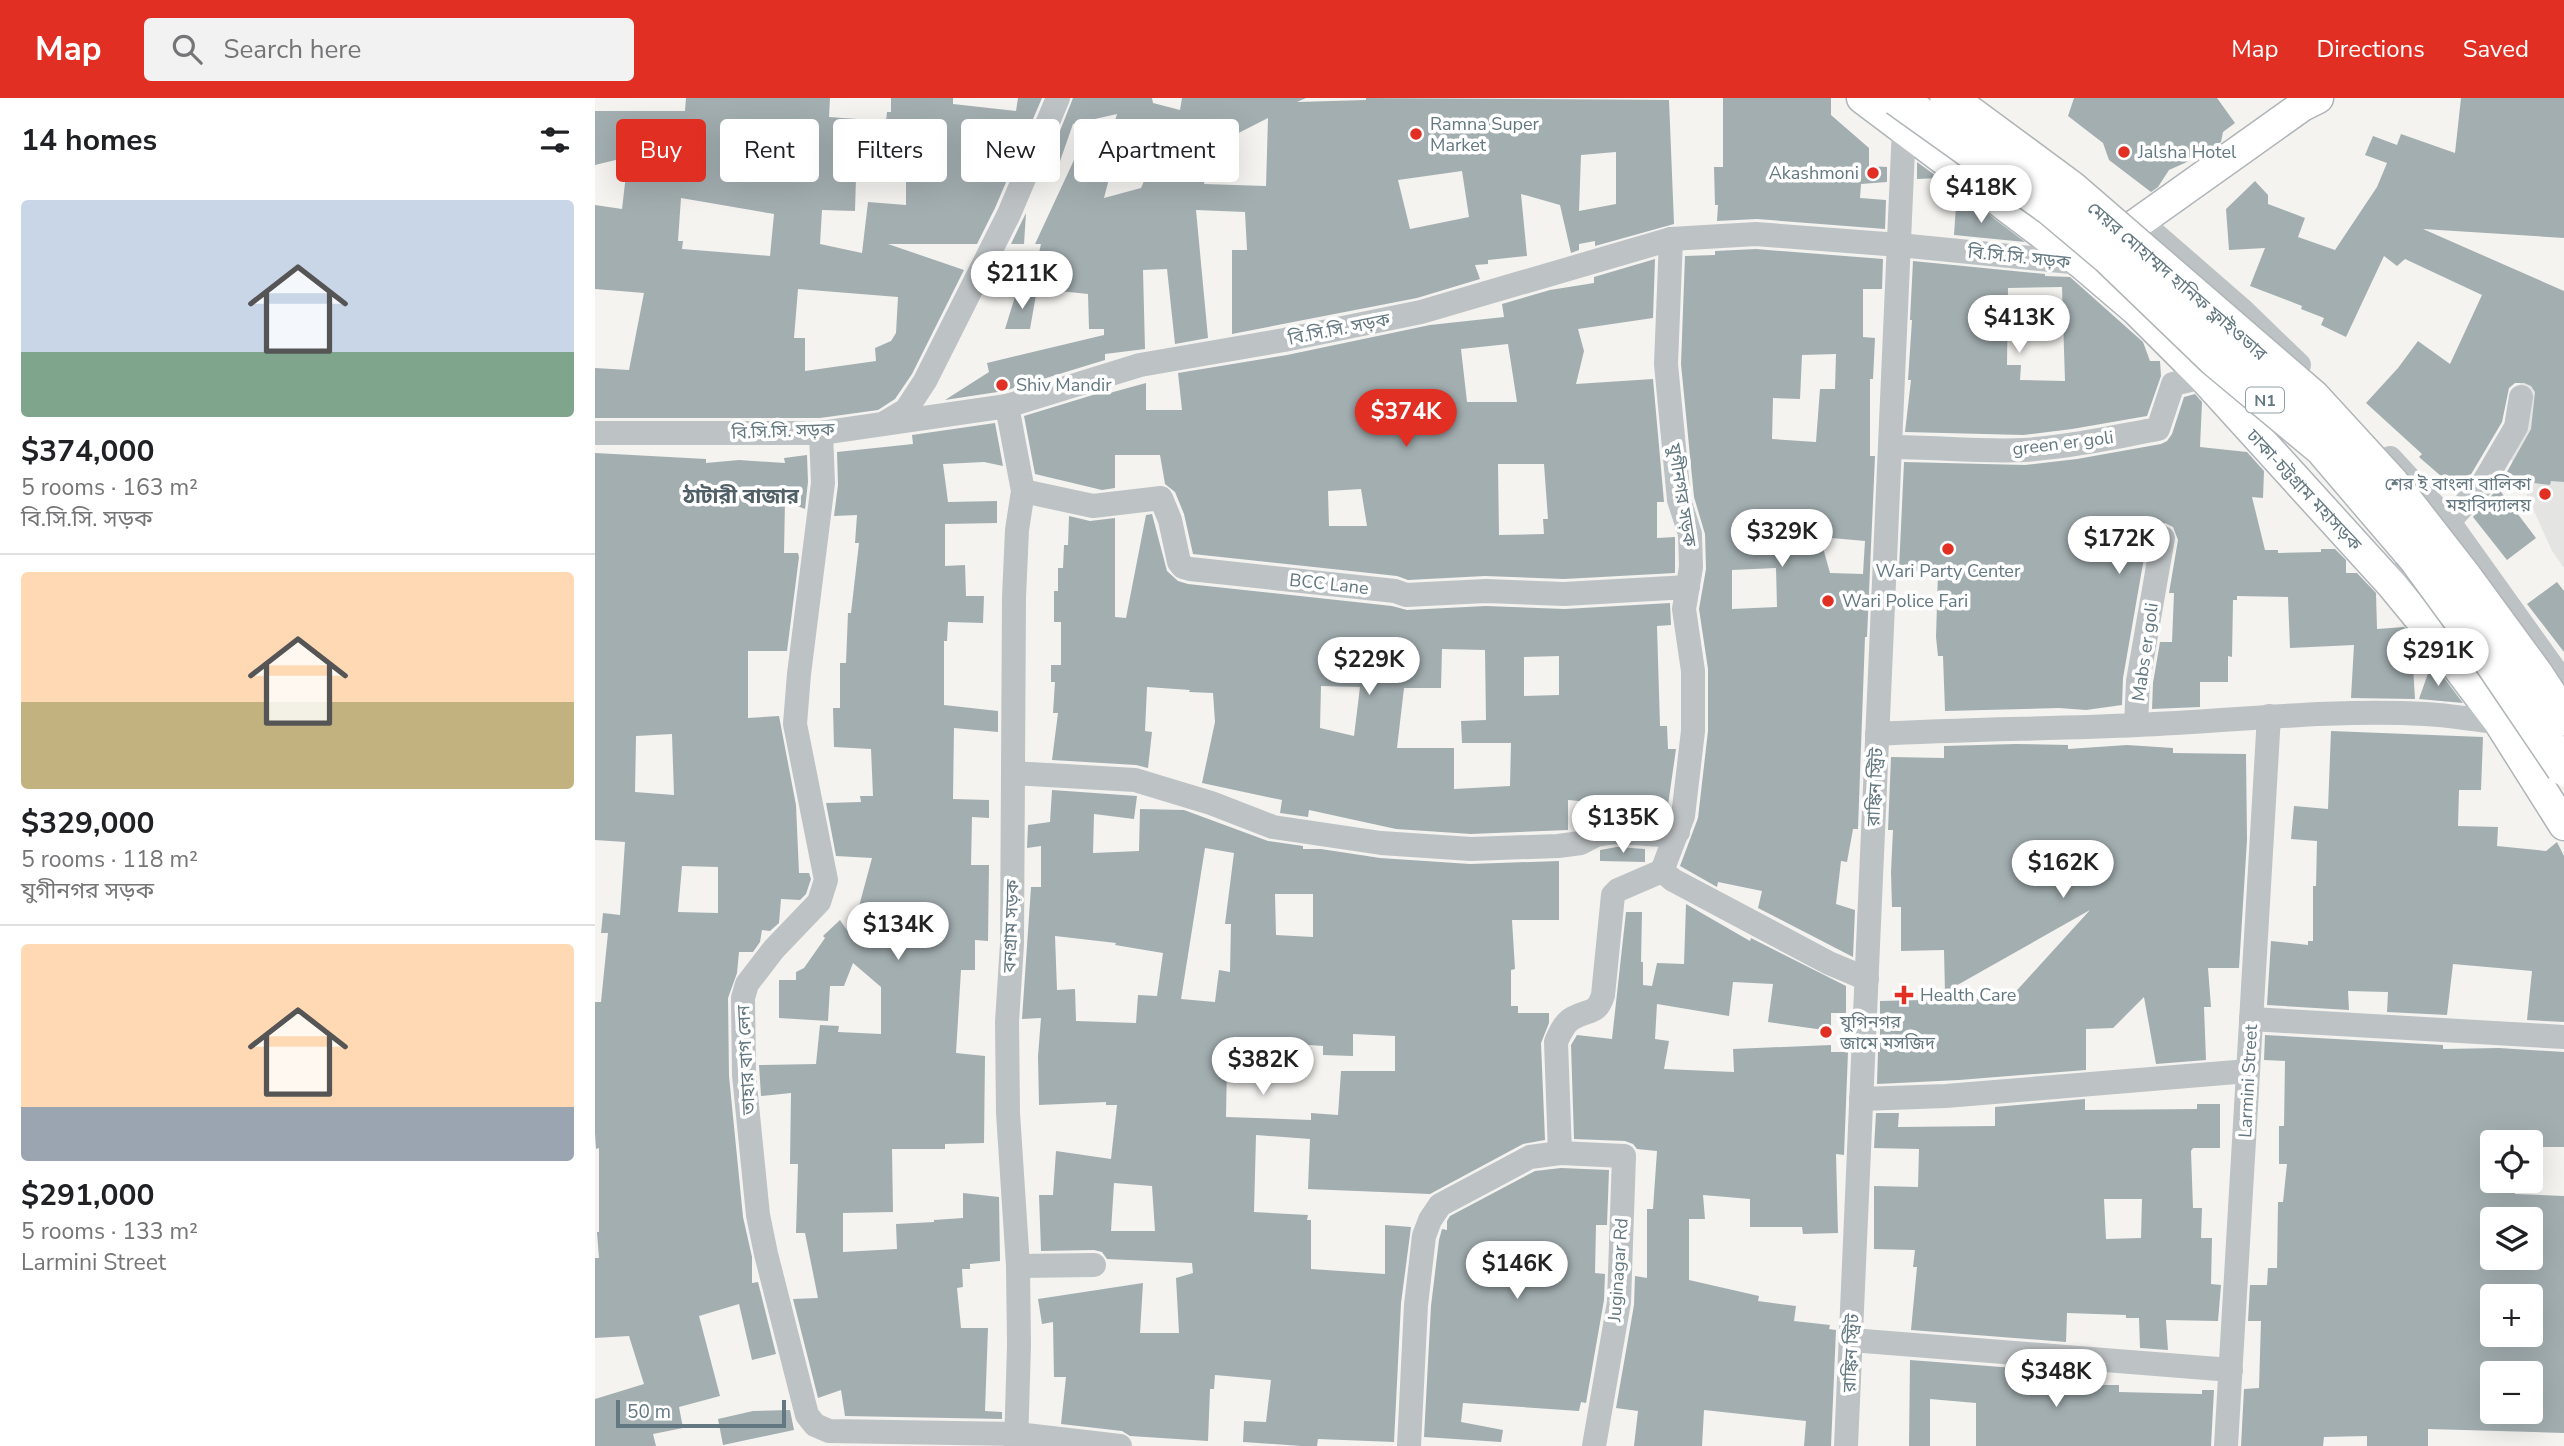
<!DOCTYPE html>
<meta charset="utf-8">
<style>
:root{--surface:#fff;--page:#f2f2f2;--text:#202124;--muted:#757577;--line:#e0e0e0;--accent:#e12f23}
body{margin:0;font-family:"Nunito Sans","Noto Sans Bengali",sans-serif;background:var(--page);color:var(--text);height:100vh;display:flex;flex-direction:column;font-size:26px;white-space:nowrap}
*{box-sizing:border-box;margin:0}
p{font-size:23px;color:var(--muted)}
.icon{flex:none;width:38px;height:38px;fill:none;stroke:currentColor;stroke-width:2;stroke-linecap:round;stroke-linejoin:round}
.map{position:relative;flex:1;overflow:hidden}
.sheet{display:flex;flex-direction:column;background:var(--surface);width:595px}
.sheet>*{flex:none}
.top-card{position:absolute;left:21px;top:21px;width:665px;height:63px;display:flex;gap:14px}
.fabs{position:absolute;left:1885px;top:1032px;display:grid;gap:14px}
.fabs a{display:grid;place-items:center;width:63px;height:63px;border-radius:7px;background:var(--surface);box-shadow:0 7px 28px #0002;font-size:35px}
.scale{position:absolute;left:21px;bottom:18px;width:170px;box-sizing:border-box;padding-left:7px;border:4px solid #637880;border-top:0;font-size:19px;line-height:24px;white-space:nowrap;color:#637880;-webkit-text-stroke:5px #fff;paint-order:stroke}
.price{position:absolute;translate:-50% -60px;padding:0 16px;border-radius:24px;background:#fff;color:#222;font-size:23px;line-height:46px;filter:drop-shadow(0 2px 4px #0008)}
.price::after{content:'';position:absolute;left:50%;top:42px;width:21px;height:16px;margin-left:-10px;background:inherit;clip-path:polygon(0 0,100% 0,50% 100%)}
.price.current{background:var(--accent);color:#fff}
ul{padding:0;list-style:none}
li{display:grid;align-content:center;gap:14px;height:371px;padding:0 21px}
li+li{border-top:2px solid var(--line)}
li span{display:grid;place-items:center;height:217px;border-radius:7px;color:#555}
li>.icon{margin-inline-start:auto}
span .icon{width:126px;height:126px;fill:#fffc;stroke-width:1}
li b{font-size:30px}
h2{display:flex;justify-content:space-between;align-items:center;height:84px;padding:0 21px;font-size:30px}
.tag{padding:0 24px;border-radius:7px;background:var(--surface);box-shadow:0 7px 28px #0002;font-size:24px;line-height:63px}
.tag.current{background:var(--accent);color:#fff}
header{display:flex;align-items:center;gap:42px;box-sizing:border-box;height:98px;padding:0 35px;background:var(--accent);color:#fff}
header strong{font-size:33px}
nav{display:flex;gap:38px;margin-inline-start:auto;font-size:24px}
.search{width:490px;height:63px;background:var(--page);display:flex;align-items:center;gap:18px;box-sizing:border-box;padding:0 24px;border-radius:7px;color:var(--muted);font-size:26px}
main{display:flex;flex:1;min-height:0}
.map>svg:first-child{display:block}
</style>
<header>
<strong>Map</strong>
<div class="search"><svg class="icon" aria-label="search" viewBox="0 0 24 24"><circle cx="10" cy="10" r="6"/><path d="M15 15l6 6"/></svg>Search here</div>
<nav><a>Map</a><a>Directions</a><a>Saved</a></nav>
</header>
<main>
<section class="sheet">
<h2>14 homes<svg class="icon" aria-label="filters" viewBox="0 0 24 24"><path d="M4 7h16M4 17h16"/><circle cx="9" cy="7" r="2"/><circle cx="15" cy="17" r="2"/></svg></h2>
<ul>
<li><span style="background:linear-gradient(#c9d6e8 70%,#7fa58c 0)"><svg class="icon" aria-label="home" viewBox="0 0 24 24"><path d="M3 11l9-7 9 7M6 9v11h12V9"/></svg></span><div><b>$374,000</b><p>5 rooms · 163 m²</p><p>বি.সি.সি. সড়ক</p></div></li>
<li><span style="background:linear-gradient(#ffd9b3 60%,#c2b280 0)"><svg class="icon" aria-label="home" viewBox="0 0 24 24"><path d="M3 11l9-7 9 7M6 9v11h12V9"/></svg></span><div><b>$329,000</b><p>5 rooms · 118 m²</p><p>যুগীনগর সড়ক</p></div></li>
<li><span style="background:linear-gradient(#ffd9b3 75%,#9aa5b1 0)"><svg class="icon" aria-label="home" viewBox="0 0 24 24"><path d="M3 11l9-7 9 7M6 9v11h12V9"/></svg></span><div><b>$291,000</b><p>5 rooms · 133 m²</p><p>Larmini Street</p></div></li>
</ul>
</section>
<div class="map">
<svg width="1969" height="1348" viewBox="0 0 1969 1348">
<rect width="100%" height="100%" fill="#f4f3f0"/>
<path fill="#e4e5e3" d="M1940 244 1969 249V470L1957 453 1906 339Z"/>
<g fill="#a3aeb1" fill-rule="evenodd">
<path d="M91 0H235L234 19 291 23 292 14H296V0H358V6L421 13 423 0H447L400 110 382 146H293L369 172 317 276 300 301 283 312 225 320H0V270L34 272 49 195 0 191V107L27 111 33 59 0 67V13H90ZM262 47 310 49 311 51V107L273 104 267 155 225 146 227 112 260 113ZM86 100 179 116 175 158 87 151 88 143H83ZM203 191 303 199 301 235 296 243 280 250 281 263 210 273V240H199Z"/>
<path d="M478 0H557L558 5 585 12 587 0H711L702 4 771 2V0L1074 2 1079 126 1000 148V143L984 146V152L976 155 965 107 926 96 932 158 893 162V166L880 167 885 181 822 200 637 236V152H652L650 114 601 112 613 240 580 246 572 171 548 172 550 251 510 256V262L409 293 350 302 394 274 392 265 509 237V231H494L493 196 436 190 446 146H440L479 62 515 77 509 100 546 90 563 51 513 47 522 16 478 26 464 66 453 63ZM673 20 671 88 609 86 616 49ZM1021 54V106L984 113 986 57ZM867 73 874 119 815 131 803 82Z"/>
<path d="M1128 0H1236V17L1274 50V68L1292 69V84L1266 86 1265 100 1291 102 1290 131 1162 121 1122 123 1123 107H1120L1119 69H1128Z"/>
<path d="M1479 0H1622L1640 25 1628 34 1626 44 1611 55 1601 47 1592 64 1574 72 1563 89 1556 94 1514 62 1508 45 1473 18Z"/>
<path d="M1866 0H1969V140L1828 131 1969 193V384L1956 383 1955 387 1908 381 1936 331 1940 294 1936 288 1929 285H1920L1914 290 1907 324 1875 378 1862 392 1824 359 1827 356 1771 305 1803 270 1823 243 1855 266 1887 197 1810 161 1802 168 1789 158 1751 239 1726 227 1729 220 1706 211 1707 208 1655 188 1670 150 1634 152 1631 111 1660 83 1673 97V106L1710 120 1703 139 1740 152 1782 89 1792 65 1770 57 1778 38 1802 47 1806 36 1860 55Z"/>
<path d="M1322 64 1344 80 1322 81Z"/>
<path d="M1361 108 1385 110 1430 144 1359 137Z"/>
<path d="M431 115 429 146H416L427 123Z"/>
<path d="M1161 151 1288 161 1287 191H1268V239L1280 240 1278 281H1275V358H1280L1272 539H1270L1263 731H1258L1252 764 1246 763 1241 806 1260 812 1258 859 1163 810 1167 793 1123 784 1122 789 1085 768 1103 720 1113 633V571L1104 511 1111 471 1110 436 1099 399 1086 266 1090 158 1120 157V153ZM1241 256 1240 291H1225L1221 344 1177 341 1178 300 1205 301 1207 257ZM1225 439 1270 443 1268 476 1235 475ZM1181 470 1182 509 1137 511V472Z"/>
<path d="M1060 161 1058 220 983 231 989 253 981 286 1058 281 1069 404H1062V440L1080 439V475L969 481 890 478 813 482 802 478 598 456 589 416 580 394 570 386 565 357H520V390L507 392 440 376 429 318 511 293V296L551 285V312H587L583 275 692 257 835 227 909 219 907 206 955 192 999 185V179ZM913 246 922 304H872L866 251ZM903 366H949L953 421H948L949 436 904 437ZM766 391 772 428H734L733 393Z"/>
<path d="M1318 163 1450 176V178L1475 179 1548 244 1555 263H1565L1566 278 1552 318 1477 331 1428 337 1310 334 1316 282H1313L1317 222H1315ZM1467 189 1470 283 1425 282 1426 267H1412L1413 190Z"/>
<path d="M423 189 441 197 435 231H410Z"/>
<path d="M1600 296 1607 304 1605 349 1652 354 1669 373 1668 400 1657 399 1670 452H1683V455L1726 454V451H1740L1751 462V475H1762L1781 495 1782 531 1809 529 1816 537 1820 601 1756 600 1759 547 1695 550 1693 499 1642 498V502H1638L1637 559 1633 558V584H1605V609L1557 611 1558 585 1565 544H1577L1579 495H1574L1583 442 1578 429 1570 425 1557 430 1553 437 1528 580 1527 607 1491 612 1464 610 1350 613 1348 558H1343L1341 539 1343 474 1304 472 1309 364 1430 367 1482 361 1566 346 1572 343 1577 336 1589 299Z"/>
<path d="M400 325 408 368 389 364 348 366 353 404 402 403V425L350 426V468L370 467 371 498H389L388 525 353 524 352 543H349V607L403 613V634L359 630 358 701 394 702V720L377 719 376 767H394L393 843 380 842V872H366L361 955 390 958 389 1045 350 1046V1051H297L298 1114 248 1115V1154L302 1151 301 1126 339 1124V1122L368 1120V1095L404 1099 405 1163 375 1166V1171H367L368 1189 362 1190 366 1230H393L390 1313 407 1314V1321L250 1318 246 1292 223 1300 198 1201 223 1200 210 1135H201L203 1066H195L196 995 166 998 164 967 221 966 225 927 244 928 243 934 286 936V889L258 865 249 888H235L233 923 184 920V882H201V874L209 870 230 840 228 838 245 822 256 838 277 760 241 758 231 705 266 704 265 698H278L276 651 239 649 238 610H245V565H251L253 515H256L264 445H260L262 417 239 418 243 387 242 354 318 346 317 337Z"/>
<path d="M0 355 111 361V365L144 362 190 365 189 360 212 357 213 384 210 411 190 403 189 455H203L204 459 192 553H153V620L184 618 201 707 204 775H214L216 781 211 796 205 802 186 801 184 825 175 833 167 832 165 844 158 854H144L142 875 133 900 134 978 148 1119 157 1159V1185L163 1184 181 1256 157 1262 144 1206 104 1218 125 1298 84 1309 88 1330 58 1336 61 1348H0V1301L49 1286 34 1238 0 1240V1160H4L2 1134H4V1050L1 1051 0 1035V904H6L13 835H6L8 815 25 817 30 744 0 742ZM77 636 79 697 40 694 41 638ZM87 768 123 769V815L83 814Z"/>
<path d="M1903 390 1941 440 1912 462 1878 419Z"/>
<path d="M557 416 572 473 583 483 593 486 797 508 812 512 891 508 970 511 1075 505 1076 527 1062 528 1065 628H1072L1073 651H1081L1071 721 1012 720 1015 706 973 702V732L876 736 801 731 714 712 713 719 685 715 687 702 607 685 620 624 618 595 594 594 595 592 552 589 550 633 557 634 553 670 541 667 457 662 463 615H458L460 584H456V567H466V524H459V493H463V470H468L469 447H473L474 418 495 423 520 420V519L531 520 551 417ZM847 551 890 552 891 622 866 623 867 645H916L915 688 859 691V650H802L809 590H846ZM964 558V597L929 598V559ZM726 588 765 589 759 638 725 630Z"/>
<path d="M1962 484 1969 493V554L1932 506Z"/>
<path d="M1837 564 1868 605 1824 601Z"/>
<path d="M1736 633 1888 639 1886 692H1864L1863 728 1903 729 1902 748 1951 753 1962 744 1969 758V924L1932 922 1937 873 1858 866 1852 917 1792 914 1793 894 1753 893 1754 912 1672 907 1676 843 1713 847V843H1718V788H1721L1722 743 1696 741 1699 708 1733 711Z"/>
<path d="M1420 646 1473 647V651L1532 647 1578 650V655L1651 656 1652 742 1644 870H1613L1616 909H1609L1611 962 1561 966 1549 899 1518 930 1491 931V972L1364 982 1282 986 1283 954H1285V903L1415 900 1495 812 1350 894 1349 852 1306 853V809H1297L1296 774 1298 732H1293L1296 659 1349 660V648Z"/>
<path d="M457 692 542 698 539 721 499 716 498 755 544 753 545 711 589 712 673 743 708 748V751H726L785 760 875 766 964 763V822H917L920 871 916 872V908H923V915H954V925L946 945 950 1042 928 1046 835 1096 713 1091 715 1041 661 1037 659 1114 713 1117 712 1122H716V1171L790 1176V1127L816 1129 806 1205 799 1344 723 1341 722 1348H707L648 1344 649 1323 671 1324 676 1282 620 1277 619 1291H615L613 1343 535 1338 527 1333 466 1326 471 1279H459L458 1224 447 1226 443 1201 548 1185 545 1235H584L581 1180 598 1175 597 1165 512 1161 507 1154 499 1152 446 1153 444 1097H458L461 1053 516 1061 522 1007H511V1004L444 1007 443 958 446 920 427 921 436 789H446V748L432 750 433 727 455 724ZM610 750 639 755 630 826H636L635 874 624 872 620 904 586 901ZM680 796H718V839L681 837ZM460 838 521 845 520 847 568 855 562 898 543 897 541 925 481 923 480 891 462 892ZM758 936 800 938V973H746L743 1017 716 1015V1022L631 1019 632 966 637 967 638 956 657 957 658 943 728 948V957L758 958ZM519 1085 557 1088 560 1133H516Z"/>
<path d="M1022 749 1050 751V764L1005 763V752Z"/>
<path d="M1091 806 1155 843 1156 840 1251 888V915H1236V933L1173 924 1178 886 1138 884 1134 918 1062 906 1060 941 1074 943 1069 971 1139 974 1138 951 1236 947V954H1253L1249 1057 1241 1056 1243 1135 1208 1136 1207 1129H1155V1101L1108 1097 1110 1121H1094V1182L1164 1198 1163 1203 1201 1208 1199 1223 1235 1227 1234 1231 1241 1232 1236 1348H1209L1211 1323 1109 1312 1107 1348H1039L1043 1313 1021 1310 1039 1207 1040 1178 1052 1180V1111H1058L1062 1053 1042 1051 1038 1046 1030 1043 979 1041 976 947 982 937 1017 941 1031 814H1047L1046 864H1048V887L1057 888 1062 865 1089 866Z"/>
<path d="M1670 937 1848 947V951L1904 950 1969 954V1049H1936V1045H1897V1090H1920V1096L1969 1098V1335L1833 1331V1348H1772V1338L1729 1339 1728 1348H1646L1649 1291 1664 1290 1666 1223H1653L1655 1187H1672L1673 1170H1682L1683 1104H1688L1692 1066H1684V1028H1689L1690 963 1669 962ZM1897 1122H1936V1160H1897ZM1897 1199H1944L1943 1237H1897ZM1897 1276H1936V1314H1897Z"/>
<path d="M1490 1001V1012L1602 1011V1006H1625V1050H1598L1596 1053 1598 1110H1607L1606 1140H1617L1616 1186 1626 1187 1623 1223 1571 1222 1573 1252 1545 1250 1544 1220H1531V1217L1472 1215 1471 1244 1316 1232 1322 1169H1318L1320 1152 1279 1151V1088L1323 1089 1324 1051 1279 1050 1281 1015H1304L1303 1029 1400 1028V1009ZM1509 1101H1547L1546 1140 1511 1141Z"/>
<path d="M966 1070 1014 1072 1012 1127H1001L1000 1175 1010 1176 1009 1202 991 1305 986 1304 984 1313 868 1305 866 1324 908 1332 906 1344 829 1339 836 1208 844 1142 847 1131 852 1132V1123L855 1118 940 1073Z"/>
<path d="M1315 1262 1470 1274V1280H1495V1287H1524V1294L1607 1296V1292H1619L1616 1348H1381V1305L1335 1301V1348H1314Z"/>
<path d="M195 1312 199 1332 128 1347 123 1321 158 1313Z"/>
</g>
<g fill="none" stroke-linecap="round" stroke-linejoin="round">
<defs>
<g id="major">
<path d="M1267 0 1486 165 1541 212 1608 279 1797 487 1839 538 1904 624 1969 727"/>
<path d="M1509 149 1707 8 1723 0"/>
</g>
</defs>
<use href="#major" stroke="#aeb4b7" stroke-width="33"/>
<g stroke="#bdc2c4" stroke-width="24">
<path d="M1546 124 1646 211 1704 267"/>
<path d="M412 308 428 393 422 432 419 499 417 846 412 924 413 1015 423 1168 424 1247 421 1348"/>
<path d="M291 324 311 312 330 283 414 116 463 0"/>
<path d="M0 335H226L412 308 545 267 689 242 826 214 1076 141 1161 136 1304 147 1486 165"/>
<path d="M226 335 228 385 204 576 200 626 231 782 224 804 179 851 152 886 148 900 149 977 163 1117 171 1156 212 1317 220 1327 234 1333 422 1336 525 1348"/>
<path d="M1295 349C1340 349 1385 354 1429 352 1474 349 1519 339 1563 331L1578 286 1608 279"/>
<path d="M1795 360 1854 424 1969 585"/>
<path d="M428 393 498 408 566 400 575 422 584 464 588 469 595 471 800 493 811 497 891 493 969 496 1093 489"/>
<path d="M1797 487 1887 387 1921 329 1926 299"/>
<path d="M1541 627 1543 583 1568 440"/>
<path d="M1282 636C1369 631 1456 631 1543 627 1638 623 1734 611 1830 616 1854 617 1879 622 1904 624"/>
<path d="M418 675 540 682 616 705 678 729 786 745 876 751 963 748 986 745 1001 737 1021 734 1067 737 1083 734"/>
<path d="M1067 773 1088 718 1098 633V573L1089 511 1096 469 1095 436 1084 402 1071 266 1076 141"/>
<path d="M1067 773 1078 782 1234 865 1272 881"/>
<path d="M1656 921 1969 939"/>
<path d="M1266 1001 1351 998 1653 973"/>
<path d="M965 1055 961 944C965 935 969 925 978 920 994 911 1002 917 1008 897L1018 797 1023 792 1067 773"/>
<path d="M423 1168 499 1167"/>
<path d="M1256 1242 1636 1272"/>
<path d="M814 1348 821 1207 829 1138 835 1122 845 1107 935 1059 965 1055 1029 1058 1024 1204 999 1348"/>
<path d="M1251 1348 1309 29"/>
<path d="M1631 1348 1674 618"/>
</g>
<use href="#major" stroke="#fff" stroke-width="30"/>
<defs>
<g id="highway-bridge">
<path d="M1302 0 1456 110 1513 158 1620 261 1727 350 1821 460 1900 568 1969 670"/>
<path d="M1353 0 1475 90 1718 300 1795 384 1869 479 1940 576 1969 620"/>
</g>
</defs>
<use href="#highway-bridge" stroke="#b0b5b7" stroke-width="38" stroke-linecap="butt"/>
<use href="#highway-bridge" stroke="#fff" stroke-width="35"/>
</g>
<g fill="#e12f23" stroke="#fff" stroke-width="2.5">
<circle cx="821" cy="36" r="7"/>
<circle cx="1529" cy="54" r="7"/>
<circle cx="1278" cy="75" r="7"/>
<circle cx="407" cy="287" r="7"/>
<circle cx="1950" cy="396" r="7"/>
<circle cx="1353" cy="451" r="7"/>
<circle cx="1233" cy="503" r="7"/>
<path d="M1305.5 886.5h7v7h7v7h-7v7h-7v-7h-7v-7h7z"/>
<circle cx="1231" cy="934" r="7"/>
</g>
<g text-anchor="middle" stroke-width="7" stroke-linejoin="round" paint-order="stroke">
<rect fill="#fff" stroke="#92a0a6" stroke-width="2" x="1651" y="289.5" width="38" height="25" rx="5"/>
<g font-size="16" font-weight="bold" fill="#637880">
<text x="1670" y="308">N1</text>
</g>
<g font-size="18" fill="#637880" stroke="#fff" text-anchor="start">
<text x="835" y="32">Ramna Super<tspan x="835" dy="21">Market</tspan></text>
<text x="1543" y="60">Jalsha Hotel</text>
<text x="1264" y="81" text-anchor="end">Akashmoni</text>
<text x="421" y="293">Shiv Mandir</text>
<text x="1936" y="392" text-anchor="end">শের ই বাংলা বালিকা<tspan x="1936" dy="21">মহাবিদ্যালয়</tspan></text>
<text x="1353" y="479" text-anchor="middle">Wari Party Center</text>
<text x="1247" y="509">Wari Police Fari</text>
<text x="1325" y="903">Health Care</text>
<text x="1245" y="930">যুগিনগর<tspan x="1245" dy="21">জামে মসজিদ</tspan></text>
</g>
<g font-size="18" fill="#637880" stroke="#fff">
<text transform="translate(1424 159) rotate(6)" y="6">বি.সি.সি. সড়ক</text>
<text transform="translate(1582 183) rotate(41)" y="6">মেয়র মোহাম্মদ হানিফ ফ্লাইওভার</text>
<text transform="translate(744 231) rotate(-11)" y="6">বি.সি.সি. সড়ক</text>
<text transform="translate(188 333) rotate(-2)" y="6">বি.সি.সি. সড়ক</text>
<text transform="translate(1468 345) rotate(-7)" y="6">green er goli</text>
<text transform="translate(1709 392) rotate(47)" y="6">ঢাকা-চট্টগ্রাম মহাসড়ক</text>
<text transform="translate(1087 397) rotate(81)" y="6">যুগীনগর সড়ক</text>
<text transform="translate(734 486) rotate(6)" y="6">BCC Lane</text>
<text transform="translate(1550 554) rotate(-82)" y="6">Mabs er goli</text>
<text transform="translate(1280 689) rotate(-87)" y="6">রাঙ্কিন স্ট্রিট</text>
<text transform="translate(416 828) rotate(-88)" y="6">বনগ্রাম সড়ক</text>
<text transform="translate(151 962) rotate(-93)" y="6">তাহার বাগ লেন</text>
<text transform="translate(1653 983) rotate(-87)" y="6">Larmini Street</text>
<text transform="translate(1023 1172) rotate(-86)" y="6">Juginagar Rd</text>
<text transform="translate(1256 1255) rotate(-87)" y="6">রাঙ্কিন স্ট্রিট</text>
</g>
<g font-size="21" font-weight="bold" fill="#516066" stroke="#fff">
<text x="146" y="405">ঠাটারী বাজার</text>
</g>
</g>
</svg>
<div class="fabs">
<a><svg class="icon" aria-label="locate" viewBox="0 0 24 24"><circle cx="12" cy="12" r="6"/><path d="M12 2v4M12 18v4M2 12h4M18 12h4"/></svg></a>
<a><svg class="icon" aria-label="layers" viewBox="0 0 24 24"><path d="M12 4l9 5-9 5-9-5zM3 14l9 5 9-5"/></svg></a>
<a>+</a>
<a>−</a>
</div>
<div class="scale">50 m</div>
<b class="price" style="left:1386px;top:127px">$418K</b>
<b class="price" style="left:427px;top:213px">$211K</b>
<b class="price" style="left:1424px;top:257px">$413K</b>
<b class="price current" style="left:811px;top:351px">$374K</b>
<b class="price" style="left:1187px;top:471px">$329K</b>
<b class="price" style="left:1524px;top:478px">$172K</b>
<b class="price" style="left:1843px;top:590px">$291K</b>
<b class="price" style="left:774px;top:599px">$229K</b>
<b class="price" style="left:1028px;top:757px">$135K</b>
<b class="price" style="left:1468px;top:802px">$162K</b>
<b class="price" style="left:303px;top:864px">$134K</b>
<b class="price" style="left:668px;top:999px">$382K</b>
<b class="price" style="left:922px;top:1203px">$146K</b>
<b class="price" style="left:1461px;top:1311px">$348K</b>
<div class="top-card">
<a class="tag current">Buy</a>
<a class="tag">Rent</a>
<a class="tag">Filters</a>
<a class="tag">New</a>
<a class="tag">Apartment</a>
</div>
</div>
</main>
